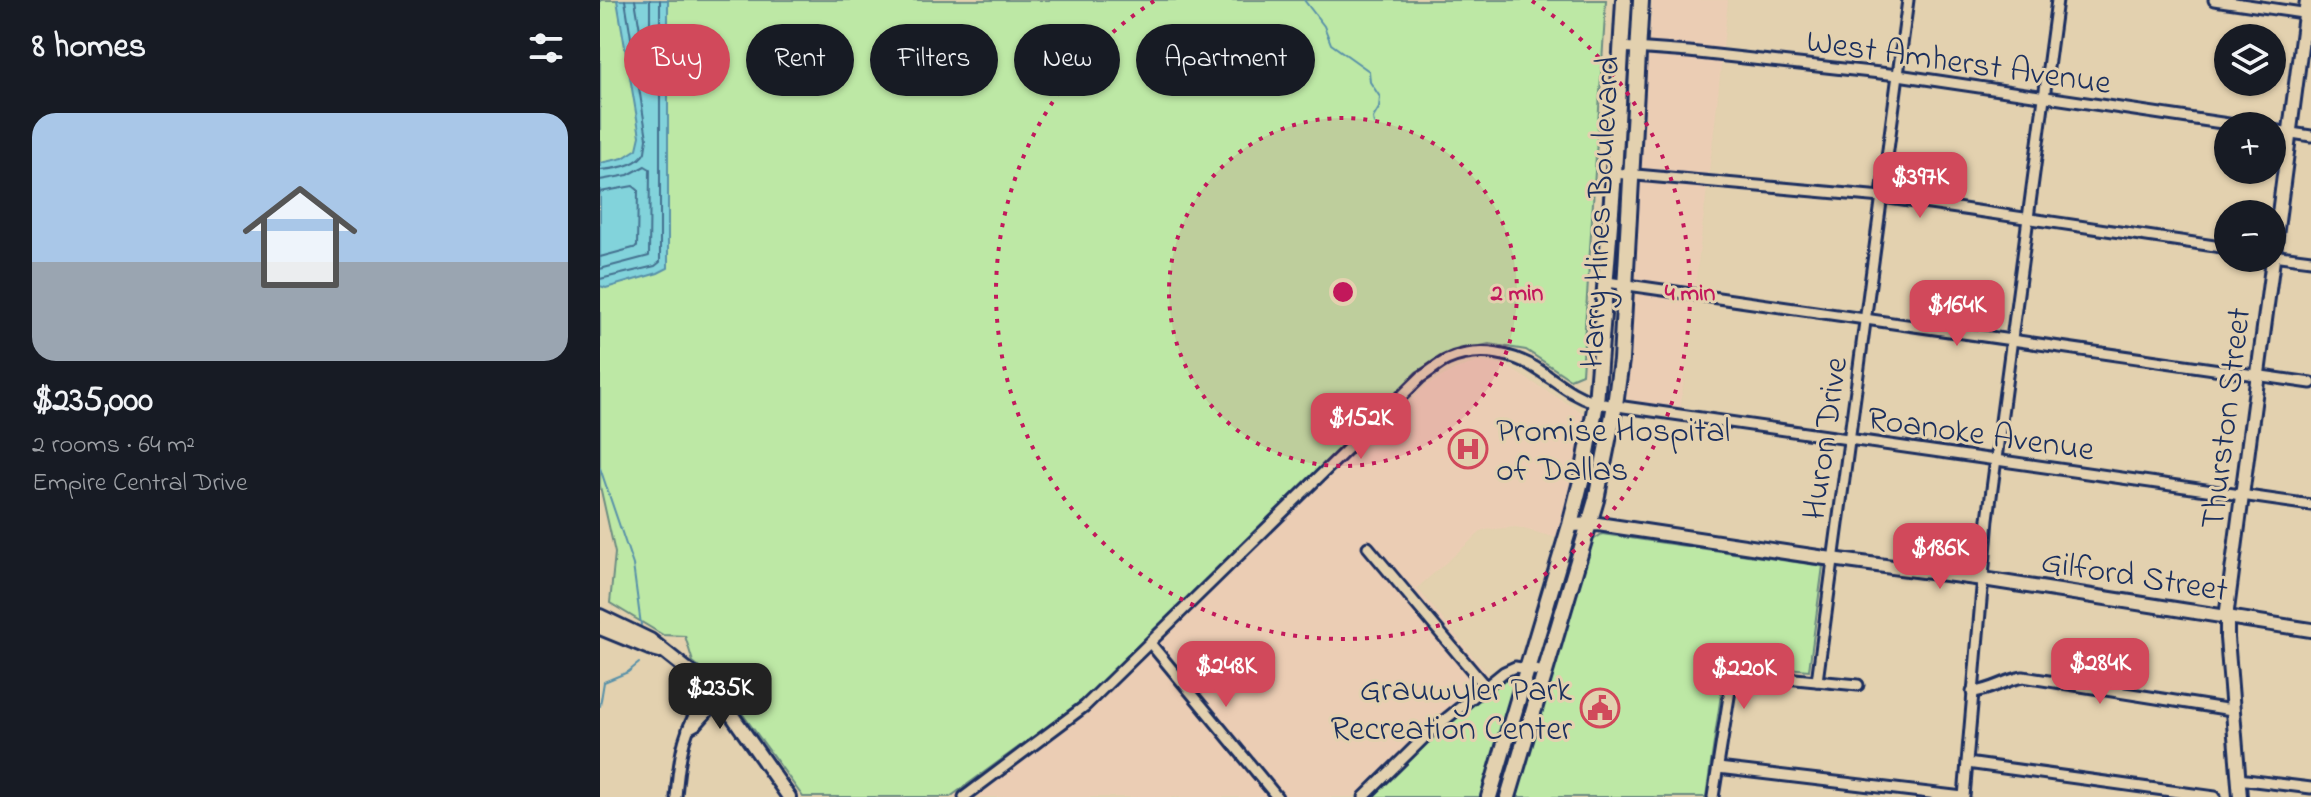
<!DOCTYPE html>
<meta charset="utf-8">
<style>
:root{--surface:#171b24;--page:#20242c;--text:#f1f3f6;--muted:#9ea1a6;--accent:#d1495b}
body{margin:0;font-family:"Indie Flower",sans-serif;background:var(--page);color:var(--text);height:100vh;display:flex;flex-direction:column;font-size:30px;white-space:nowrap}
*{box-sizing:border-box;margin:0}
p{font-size:26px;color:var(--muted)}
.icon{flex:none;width:44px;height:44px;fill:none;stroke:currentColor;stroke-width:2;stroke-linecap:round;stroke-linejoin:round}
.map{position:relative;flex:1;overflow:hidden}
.drawer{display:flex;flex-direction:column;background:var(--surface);width:600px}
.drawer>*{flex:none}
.guide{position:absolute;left:24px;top:24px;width:760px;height:72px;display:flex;gap:16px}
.tools{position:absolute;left:1614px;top:24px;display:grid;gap:16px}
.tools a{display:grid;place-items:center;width:72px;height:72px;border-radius:50%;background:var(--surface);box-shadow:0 2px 6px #0004;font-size:40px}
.price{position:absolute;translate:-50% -68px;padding:0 18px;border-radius:16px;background:var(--accent);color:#fff;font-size:26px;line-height:52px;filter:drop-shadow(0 2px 4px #0008)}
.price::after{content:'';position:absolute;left:50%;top:48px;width:24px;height:18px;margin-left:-12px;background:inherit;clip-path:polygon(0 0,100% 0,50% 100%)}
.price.selected{background:#222;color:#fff}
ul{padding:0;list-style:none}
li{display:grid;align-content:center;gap:16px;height:424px;padding:0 32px}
li span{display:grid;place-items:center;height:248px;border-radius:24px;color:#555}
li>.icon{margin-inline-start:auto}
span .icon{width:144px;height:144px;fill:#fffc;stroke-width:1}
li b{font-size:34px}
h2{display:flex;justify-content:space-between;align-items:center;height:96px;padding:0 32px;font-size:34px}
.tag{padding:0 28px;border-radius:36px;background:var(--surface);box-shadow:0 2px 6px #0004;font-size:28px;line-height:72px}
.tag.selected{background:var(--accent);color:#fff}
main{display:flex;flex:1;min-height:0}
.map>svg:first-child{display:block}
</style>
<main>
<section class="drawer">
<h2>8 homes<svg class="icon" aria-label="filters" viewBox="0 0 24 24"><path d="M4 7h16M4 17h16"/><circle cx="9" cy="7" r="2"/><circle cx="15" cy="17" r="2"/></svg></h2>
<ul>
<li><span style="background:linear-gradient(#a9c7e8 60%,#9aa5b1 0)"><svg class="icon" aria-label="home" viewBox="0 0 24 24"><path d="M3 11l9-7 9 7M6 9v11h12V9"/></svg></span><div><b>$235,000</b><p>2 rooms · 64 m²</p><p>Empire Central Drive</p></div></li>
</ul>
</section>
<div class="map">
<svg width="1711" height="797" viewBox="0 0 1711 797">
<rect width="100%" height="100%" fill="#e3d1af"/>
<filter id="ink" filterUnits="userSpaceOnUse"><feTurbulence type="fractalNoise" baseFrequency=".0125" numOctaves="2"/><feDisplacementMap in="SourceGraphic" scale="16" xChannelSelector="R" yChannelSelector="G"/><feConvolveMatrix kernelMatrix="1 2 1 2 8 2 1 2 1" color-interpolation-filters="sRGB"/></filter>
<g filter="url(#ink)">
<g fill="#ebcdb4">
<path d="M1052 0H1128L1115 122 1080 411 1023 398Z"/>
<path d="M878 362 904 365 985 414 973 483 957 538 916 527 883 530 817 588 888 675 759 793 753 797H350L489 696 552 632 710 481 744 446 753 454 827 385 856 369Z"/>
</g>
<g fill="#bde8a5" stroke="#6c8c82" stroke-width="2">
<path d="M0 0H1006L982 374 970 379 926 350 889 344 848 353 816 372 710 481 552 632 489 696 350 797H203L122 686 93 662 85 636 63 635 10 603 15 553 0 486Z"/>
<path d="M1002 534 1223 566 1209 670 1140 664 1124 674 1106 797H915L993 540Z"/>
<path d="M904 680H911L916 687 884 797H773L835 735Z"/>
<path d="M929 685 932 686 920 740 903 797H896Z"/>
</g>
<path fill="#82d3db" stroke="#5991a9" stroke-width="2" d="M17 0H68V268L58 273 6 288 0 286V163L23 158 37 149 40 136Z"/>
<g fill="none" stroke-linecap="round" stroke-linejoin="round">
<g stroke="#447190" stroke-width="2">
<path d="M35 0 42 42 46 45 50 41V0"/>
<path d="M0 170C14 169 38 166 45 152 45 151 47 139 47 138L25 0"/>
<path d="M0 180 28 175 45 166 50 169 49 256 0 269"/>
<path d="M0 192 33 186 38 190 37 247 0 257"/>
<path d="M0 279 55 266 60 262V0"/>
</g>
<g stroke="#5991a9" stroke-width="2">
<path d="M704 0 724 26 731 44 769 71 770 82 780 97 779 108 773 118 774 124"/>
<path d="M0 468 33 565 41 625"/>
<path d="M0 706 4 682 28 672 39 663"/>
</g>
<defs>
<g id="street">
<path d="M1614 0 1709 14"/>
<path d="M1020 47 1089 52 1298 75 1642 126"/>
<path d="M1672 130 1711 136"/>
<path d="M1014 173 1282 197 1628 248"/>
<path d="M1672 255 1711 260"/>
<path d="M1007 282 1711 383"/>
<path d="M768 547 885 686"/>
<path d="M550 643 677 797"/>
<path d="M1217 681 1308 0"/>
<path d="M1372 692C1391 691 1404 680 1423 677L1632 710"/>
<path d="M88 729 97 724 119 699"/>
<path d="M1367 763 1615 797"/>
<path d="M1118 768 1363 797"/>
<path d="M1638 779 1711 788"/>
<path d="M76 797C79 758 84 721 111 690"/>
<path d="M364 797 485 706 821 377C830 372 838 364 847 360 879 346 915 353 942 372 961 385 974 396 996 403L1711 505"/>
<path d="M764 797 831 731 904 672 915 667 946 672"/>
<path d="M1113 797 1131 684 1136 678 1142 674 1258 685"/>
<path d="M1364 797 1388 519 1457 0"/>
</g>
<g id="secondary">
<path d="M970 525 998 524 1232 559 1383 579 1711 630"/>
<path d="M0 616 50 640 103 682 129 711 189 797"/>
<path d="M0 628 49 648 60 651"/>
<path d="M1640 797 1627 638V610L1707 0"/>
</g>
<g id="primary">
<path d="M889 797 970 525 984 469 996 403 1014 173 1024 0"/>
<path d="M908 797 996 500 1015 405 1021 360 1041 0"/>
</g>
</defs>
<use href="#street" stroke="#1b2f5e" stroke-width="15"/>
<use href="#secondary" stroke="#1b2f5e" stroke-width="18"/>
<use href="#primary" stroke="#1b2f5e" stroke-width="20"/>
<use href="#street" stroke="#e3d1af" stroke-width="9"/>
<use href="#secondary" stroke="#e3d1af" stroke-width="12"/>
<use href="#primary" stroke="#e3d1af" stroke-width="14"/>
</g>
</g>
<circle cx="743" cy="292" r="174" fill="#c2185b" fill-opacity=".12"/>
<g fill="none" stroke="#c2185b" stroke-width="4" stroke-dasharray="4 8">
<circle cx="743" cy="292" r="174"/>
<path d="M932 1A347 347 0 1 1 554 1"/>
</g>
<defs>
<symbol id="hospital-ring" viewBox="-11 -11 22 22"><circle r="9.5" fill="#e3d1af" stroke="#d1495b" stroke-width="1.5"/><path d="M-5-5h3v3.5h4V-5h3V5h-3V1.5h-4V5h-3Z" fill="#d1495b"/></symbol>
<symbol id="civic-ring" viewBox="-11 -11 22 22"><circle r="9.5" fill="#e3d1af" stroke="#d1495b" stroke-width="1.5"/><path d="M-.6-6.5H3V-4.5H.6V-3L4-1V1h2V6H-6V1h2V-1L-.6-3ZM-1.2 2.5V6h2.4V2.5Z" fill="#d1495b"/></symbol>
</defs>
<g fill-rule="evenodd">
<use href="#hospital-ring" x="846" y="427" width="44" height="44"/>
<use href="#civic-ring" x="978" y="686" width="44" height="44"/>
</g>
<g text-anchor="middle" stroke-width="6" stroke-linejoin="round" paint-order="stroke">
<g font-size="34" fill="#1b2f5e" stroke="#e3d1af">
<text transform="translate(1359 60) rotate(8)" y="12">West Amherst Avenue</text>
<text transform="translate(998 212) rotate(-87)" y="12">Harry Hines Boulevard</text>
<text transform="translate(1624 418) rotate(-83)" y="12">Thurston Street</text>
<text transform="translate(1381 432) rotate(8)" y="12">Roanoke Avenue</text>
<text transform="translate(1223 438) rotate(-82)" y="12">Huron Drive</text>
<text transform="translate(1535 574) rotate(9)" y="12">Gilford Street</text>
</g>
<g font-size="34" fill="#1b2f5e" stroke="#e3d1af" text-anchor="start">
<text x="896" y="441">Promise Hospital<tspan x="896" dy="39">of Dallas</tspan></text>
<text x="972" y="700" text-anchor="end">Grauwyler Park<tspan x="972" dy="39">Recreation Center</tspan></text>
</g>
</g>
<circle cx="743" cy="292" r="12" fill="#c2185b" stroke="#e3d1af" stroke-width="4"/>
<g font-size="24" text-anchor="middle" font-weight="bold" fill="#c2185b" stroke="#e3d1af" stroke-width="6" stroke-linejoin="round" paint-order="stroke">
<text x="917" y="300">2 min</text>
<text x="1090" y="300">4 min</text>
</g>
</svg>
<div class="tools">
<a><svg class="icon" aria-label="layers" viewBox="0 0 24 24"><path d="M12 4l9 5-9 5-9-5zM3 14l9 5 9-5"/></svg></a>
<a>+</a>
<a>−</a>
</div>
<b class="price" style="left:1320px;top:220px">$397K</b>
<b class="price" style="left:1357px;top:348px">$164K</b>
<b class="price" style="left:761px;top:461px">$152K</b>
<b class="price" style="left:1340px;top:591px">$186K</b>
<b class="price" style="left:1500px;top:706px">$284K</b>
<b class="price" style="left:626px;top:709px">$248K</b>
<b class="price" style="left:1144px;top:711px">$220K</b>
<b class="price selected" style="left:120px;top:731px">$235K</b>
<div class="guide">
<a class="tag selected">Buy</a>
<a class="tag">Rent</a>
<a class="tag">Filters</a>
<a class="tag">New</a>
<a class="tag">Apartment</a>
</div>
</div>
</main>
